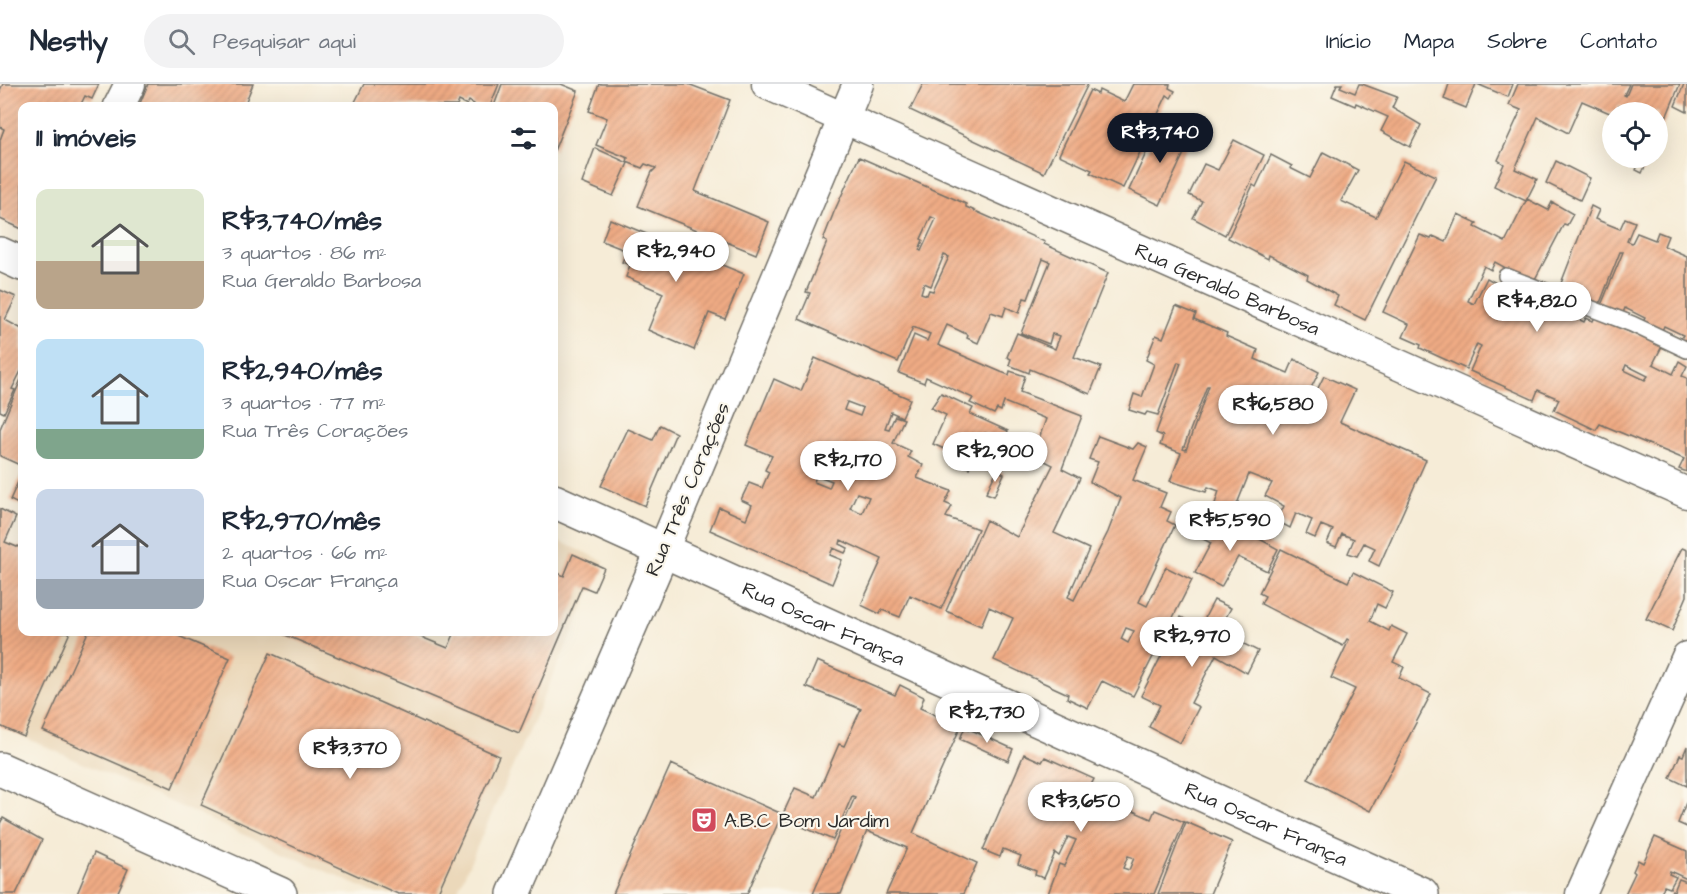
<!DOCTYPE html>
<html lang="pt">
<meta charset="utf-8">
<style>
:root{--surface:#fff;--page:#f2f2f3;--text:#1f2937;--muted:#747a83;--line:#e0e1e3;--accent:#111827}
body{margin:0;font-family:"Architects Daughter",sans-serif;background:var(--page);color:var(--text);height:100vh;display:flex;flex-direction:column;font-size:22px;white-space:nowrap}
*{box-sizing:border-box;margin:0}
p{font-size:20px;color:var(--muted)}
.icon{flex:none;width:33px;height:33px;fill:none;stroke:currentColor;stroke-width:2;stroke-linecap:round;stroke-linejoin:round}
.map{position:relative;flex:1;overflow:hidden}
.sheet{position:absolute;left:18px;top:18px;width:540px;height:534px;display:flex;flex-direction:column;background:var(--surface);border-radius:12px;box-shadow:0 6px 24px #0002}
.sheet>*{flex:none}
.fabs{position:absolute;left:1602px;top:18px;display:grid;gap:12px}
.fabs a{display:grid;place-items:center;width:66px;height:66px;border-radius:50%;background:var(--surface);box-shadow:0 6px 24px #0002;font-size:30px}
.price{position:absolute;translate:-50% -51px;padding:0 14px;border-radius:21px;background:#fff;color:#222;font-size:20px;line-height:39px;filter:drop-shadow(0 2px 3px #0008)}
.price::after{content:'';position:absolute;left:50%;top:36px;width:18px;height:14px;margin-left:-9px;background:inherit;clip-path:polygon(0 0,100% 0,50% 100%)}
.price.selected{background:var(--accent);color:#fff}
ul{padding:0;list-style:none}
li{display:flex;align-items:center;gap:18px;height:150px;padding:0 18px}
li span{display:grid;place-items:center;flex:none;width:168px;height:120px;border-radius:12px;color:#555}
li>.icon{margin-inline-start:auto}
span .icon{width:72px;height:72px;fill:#fffc;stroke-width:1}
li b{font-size:26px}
h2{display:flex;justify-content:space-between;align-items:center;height:72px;padding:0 18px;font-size:26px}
header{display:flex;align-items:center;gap:36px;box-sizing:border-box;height:84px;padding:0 30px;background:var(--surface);border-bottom:2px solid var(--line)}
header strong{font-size:28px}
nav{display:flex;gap:33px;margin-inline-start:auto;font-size:21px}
.search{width:420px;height:54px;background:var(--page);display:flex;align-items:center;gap:15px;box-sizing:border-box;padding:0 21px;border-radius:33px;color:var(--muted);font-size:22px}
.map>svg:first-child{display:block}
</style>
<header>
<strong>Nestly</strong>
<div class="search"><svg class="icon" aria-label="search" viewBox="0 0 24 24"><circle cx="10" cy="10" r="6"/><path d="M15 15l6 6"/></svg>Pesquisar aqui</div>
<nav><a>Início</a><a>Mapa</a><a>Sobre</a><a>Contato</a></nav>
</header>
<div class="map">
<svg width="1687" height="810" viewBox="0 0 1687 810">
<defs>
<pattern id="building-hatch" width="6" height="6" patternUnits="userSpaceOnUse" patternTransform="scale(1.5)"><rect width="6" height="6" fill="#efab84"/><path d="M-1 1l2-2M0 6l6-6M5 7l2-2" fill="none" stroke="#cd9372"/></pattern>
</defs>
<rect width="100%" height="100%" fill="#fbf7ec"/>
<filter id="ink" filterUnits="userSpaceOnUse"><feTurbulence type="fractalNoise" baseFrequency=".0167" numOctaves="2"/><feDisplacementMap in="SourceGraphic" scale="12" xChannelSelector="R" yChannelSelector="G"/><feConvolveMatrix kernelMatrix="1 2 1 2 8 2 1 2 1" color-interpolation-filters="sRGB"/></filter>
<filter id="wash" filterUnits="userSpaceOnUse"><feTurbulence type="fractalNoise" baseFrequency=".008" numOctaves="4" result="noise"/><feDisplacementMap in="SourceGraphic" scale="24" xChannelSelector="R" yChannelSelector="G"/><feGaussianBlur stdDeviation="1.35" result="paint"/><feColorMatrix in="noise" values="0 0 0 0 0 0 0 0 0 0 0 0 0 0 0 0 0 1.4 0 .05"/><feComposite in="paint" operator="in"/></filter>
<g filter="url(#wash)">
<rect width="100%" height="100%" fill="#f6ecd7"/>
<path fill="#ebd8ba" d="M554 455 604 477 456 810H377L17 650 62 548H554Z"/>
<g id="blocks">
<g fill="url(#building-hatch)" fill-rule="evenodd">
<path d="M3 0H99L92 15 85 12 80 22H22V145L0 135V56L4 45 0 43V6Z"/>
<path d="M148 0H253L244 22H139Z"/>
<path d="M364 0H499L490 22H473L474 20 469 17 467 21 459 17 457 22H360L354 20Z"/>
<path d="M502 0H561L578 7 554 67V22H494Z"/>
<path d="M599 0H688L730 16 695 107 769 138 756 170 638 122 652 88 656 84 645 80 642 84 627 78 628 74 596 61 607 34 589 27Z"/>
<path d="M923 0H1088L1044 89 910 26Z"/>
<path d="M1133 0H1170L1169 4 1175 7 1171 14 1167 11 1123 104 1090 89 1092 86 1059 71 1090 6 1098 10 1099 6 1124 18Z"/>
<path d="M1337 0H1342L1340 3 1355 9 1359 0H1362L1397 13 1392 24 1421 41 1410 63 1381 47 1388 33 1356 19 1355 22 1332 12Z"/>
<path d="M1449 0H1476L1466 24 1444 15Z"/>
<path d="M1477 0H1513L1508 13Z"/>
<path d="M1518 0H1629L1624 11 1626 12 1631 0H1680L1658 53V28H1633L1619 22 1617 28H1612V30L1582 17 1568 49 1538 33 1515 85 1537 95 1526 117 1494 102 1504 80 1498 76 1521 26 1509 21Z"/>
<path d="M1684 0H1687V28L1675 22Z"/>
<path d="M1160 39 1191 54 1160 121 1129 106Z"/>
<path d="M1234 56 1264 71 1225 151 1193 134 1202 117 1189 111 1204 80 1218 86Z"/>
<path d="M595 64 628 79 613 112 582 99Z"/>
<path d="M1323 68 1358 86 1341 117 1376 133 1404 77 1436 92 1365 236 1334 221 1338 212 1307 195 1308 191 1269 171 1268 175 1228 154 1253 101 1256 103 1271 71 1292 82 1290 84 1310 94Z"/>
<path d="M859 73 966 120V123L1045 158 1044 160 1108 189 1074 273 1101 283 1090 310 1030 285 1029 289 1009 281 1011 275 1007 273 1017 249 1055 265 1060 252 1052 250 1049 260 1021 249 1050 178 1043 175 1028 215 1024 214 1019 229 1006 223 1003 232 991 228 978 259 967 254 968 251 958 246 947 241 938 261 1001 288 1009 291 1010 287 1025 292 1020 308 1082 332 1062 385 1080 394 1054 449 1089 465 1068 513 1074 516 1108 448 1121 414 1090 398 1098 378 1089 375 1098 352 1133 365 1138 359 1147 363 1133 396 1166 409 1160 423 1171 428 1167 437 1175 441 1139 518 1147 522 1166 483 1192 496 1133 612 1102 597 1088 624 1067 614 1068 610 994 576 1013 534 989 523 981 542 946 527 986 436 1017 453 1053 381 1033 371 1046 335 1004 318 1001 327 997 325 994 330 970 319 973 314 926 293 924 299 899 289 914 251 927 257 930 250 913 243 898 278 799 235 810 209 806 208 827 158 823 156 834 128ZM931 133 936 135 921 167 919 166 923 156 921 155ZM944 171 949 173 933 207 929 206 927 211 921 209 924 199 931 202ZM1126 544 1134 547 1128 559 1121 555Z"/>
<path d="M1625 74H1649L1642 89 1636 86 1639 79Z"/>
<path d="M1556 77 1590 94 1580 116 1546 99Z"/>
<path d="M1527 115 1548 126 1552 118 1573 130 1567 141 1564 140 1533 199 1495 178 1491 186 1484 182 1468 217 1474 220 1487 194 1507 205 1510 199 1515 201 1513 206 1518 208 1520 204 1538 212 1534 221 1548 227 1552 218 1574 229 1572 232 1584 238 1586 234 1593 237 1596 231 1619 240 1618 243 1639 252 1641 249 1663 260 1653 280 1673 290 1679 277 1687 282 1682 292 1687 294V388L1679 385 1684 375 1600 340 1596 346 1554 326 1559 315 1538 306 1534 316 1470 287 1481 262 1477 260 1466 285 1420 264 1421 261 1403 253 1409 240 1383 228 1420 151 1431 155 1433 152 1446 158 1458 130 1477 139 1475 143 1505 158ZM1626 281 1648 292 1645 296 1624 286Z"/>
<path d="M1591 122 1599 126 1595 135 1620 145 1625 134 1635 138 1627 157 1632 159 1637 149 1655 156 1658 148 1668 152 1664 162 1687 172V263L1678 259 1683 251 1664 242 1660 251 1641 242 1645 234 1625 224 1621 234 1600 224 1623 168H1620L1598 224 1558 207Z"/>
<path d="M610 135 744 190 725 235 709 229 694 266 648 246 663 209 626 193 630 181 622 178 627 167 602 157Z"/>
<path d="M0 206 16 213 5 236 22 245V285L12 305 15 306 4 329 0 327Z"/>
<path d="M1176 222 1196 230 1194 235 1227 249 1226 252 1258 266 1255 275 1288 289 1294 275 1319 288 1310 306 1316 308 1324 292 1355 306 1340 338 1426 376 1379 482 1369 477 1375 464 1364 459 1357 472 1348 469 1354 455 1342 450 1336 463 1327 459 1333 446 1321 441 1315 454 1306 450 1312 436 1296 429 1290 444 1277 437 1284 422 1265 412 1272 399 1249 390 1233 430 1214 423 1219 407 1208 403 1206 408 1170 397 1181 369 1160 361 1163 352 1156 349 1181 279 1178 278 1158 331 1147 328 1145 331 1129 326 1134 310 1142 313 1154 280 1146 276 1156 251 1163 254ZM1207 302H1209L1186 366 1183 365Z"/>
<path d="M815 274 910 315 902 333 891 328 885 344 889 345 895 332 904 335 893 359 911 367 908 373 923 381 917 394 951 407 945 419 952 422 946 433 978 445 941 525 910 511 900 533 882 526 880 530 861 521 882 475 841 456 840 460 848 464 845 469 833 464 830 471 842 476 832 500 710 446 719 423 746 435 752 421 741 416 749 399 762 404 769 388 765 386 772 372 746 361 774 295 801 307ZM847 318 863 324 860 332 844 326ZM816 391 832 397 829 404 814 398ZM857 409 869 413 862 429 850 424Z"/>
<path d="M22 293V382L0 372V345Z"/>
<path d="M941 309 973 324 970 330 1008 347 1004 358 985 349 969 384 950 376 953 369 933 360 946 331 931 324Z"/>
<path d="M660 341 676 349 645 422 601 402 628 345 653 356Z"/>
<path d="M997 386 1004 390 994 412 986 409Z"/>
<path d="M22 389V422L10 416Z"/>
<path d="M0 425 16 433 5 458 17 463 18 462 22 463V548H70L24 653 0 642Z"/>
<path d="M1196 436 1244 455 1247 448 1278 465 1267 487 1238 473 1221 503 1195 489 1211 459 1191 449Z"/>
<path d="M1682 464 1687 466V512L1672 547 1646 535Z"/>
<path d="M1281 465 1348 498 1353 488 1393 508 1385 524 1377 520 1370 537 1389 547 1391 542 1407 550 1393 578 1404 583 1399 594 1431 610 1370 727 1308 695 1355 605 1331 594 1349 556 1347 555 1343 562 1261 520 1265 512 1259 509Z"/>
<path d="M573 470 604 484 594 507 582 502 519 649 278 548H409L448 564 455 548H554V487L564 492Z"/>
<path d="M1214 516 1231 524 1224 537 1238 544 1232 554 1258 567 1247 589 1216 571 1191 619 1199 623 1180 659 1149 643 1160 621 1141 612 1181 533 1200 543Z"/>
<path d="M88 548H169L230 574 172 704 43 647Z"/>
<path d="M270 569 499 672 437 810H398L201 721Z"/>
<path d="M817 577 895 611 900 601 924 613 920 624 961 642 913 749 977 779 963 810H886L907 764 867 747 841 810H813L855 713 852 712 833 756 782 734 783 730 795 704 816 713 839 660 844 662 861 625 806 603Z"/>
<path d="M965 643 1013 665 1008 677 960 655Z"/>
<path d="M1687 662V702L1670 694 1680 671 1683 672Z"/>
<path d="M1024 670 1042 678 1045 673 1094 695 1088 707 1151 735 1155 726 1184 738 1154 810H1048L1059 780 1064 782 1076 756 1068 753 1059 772 1055 769 1044 794 1035 791 1036 787 1018 780 1021 772 1003 765 1000 773 983 766ZM1128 772 1134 774 1129 786 1123 784Z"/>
<path d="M671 680 782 730 747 810H613Z"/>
<path d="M1687 716V743L1678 739Z"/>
<path d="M3 734 42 756 16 810H0V740Z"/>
<path d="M1186 738 1232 758 1210 810H1158Z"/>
<path d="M1655 753 1687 767V795L1670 787 1669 790 1676 793 1670 804 1664 802 1661 810H1625L1635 789 1633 787 1638 776 1643 779Z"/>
<path d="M94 769 128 785 117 810H77Z"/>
<path d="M1679 795 1687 798V810H1670L1672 806 1674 807Z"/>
</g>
</g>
</g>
<g filter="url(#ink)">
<use href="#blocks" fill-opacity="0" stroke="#726f67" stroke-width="1.5"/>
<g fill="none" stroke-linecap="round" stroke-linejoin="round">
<defs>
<path id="service" d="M1506 192 1632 240 1687 266"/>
<g id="minor">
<path id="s1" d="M767 0 1687 409"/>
<path d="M119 22 130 0"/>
<path d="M663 466 858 0"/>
<path d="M1581 810 1687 573"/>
</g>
<g id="tertiary">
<path d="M0 170 22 180"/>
<path id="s2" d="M554 417 1422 810"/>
<path d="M0 685 280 810"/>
<path d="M514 810 663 466"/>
</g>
</defs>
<use href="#service" stroke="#726f67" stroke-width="18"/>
<use href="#minor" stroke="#726f67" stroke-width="33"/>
<use href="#tertiary" stroke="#726f67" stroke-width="36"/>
<use href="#service" stroke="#fff" stroke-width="15"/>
<use href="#minor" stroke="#fff" stroke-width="30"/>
<use href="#tertiary" stroke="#fff" stroke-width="33"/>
</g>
</g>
<defs>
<symbol id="theatre-square" viewBox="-11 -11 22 22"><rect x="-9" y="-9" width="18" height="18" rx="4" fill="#d1495b" stroke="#fbf7ec"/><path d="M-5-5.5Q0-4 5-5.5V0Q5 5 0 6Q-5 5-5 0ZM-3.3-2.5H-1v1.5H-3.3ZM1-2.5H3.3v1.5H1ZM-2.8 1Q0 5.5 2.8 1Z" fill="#fff"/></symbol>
</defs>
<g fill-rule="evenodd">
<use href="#theatre-square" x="689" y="721" width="30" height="30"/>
</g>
<g text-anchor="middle" stroke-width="4.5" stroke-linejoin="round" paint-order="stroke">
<g font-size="20" fill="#2b2b2b" stroke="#fbf7ec">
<text dy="7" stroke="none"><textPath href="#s1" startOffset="504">Rua Geraldo Barbosa</textPath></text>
<text transform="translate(687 405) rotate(-67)" y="7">Rua Três Corações</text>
<text dy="7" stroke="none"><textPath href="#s2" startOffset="296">Rua Oscar França</textPath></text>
<text dy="7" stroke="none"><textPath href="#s2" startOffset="782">Rua Oscar França</textPath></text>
</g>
<g font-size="20" fill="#2b2b2b" stroke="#fbf7ec" text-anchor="start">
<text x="724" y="743">A.B.C Bom Jardim</text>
</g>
</g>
</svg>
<div class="fabs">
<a><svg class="icon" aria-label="locate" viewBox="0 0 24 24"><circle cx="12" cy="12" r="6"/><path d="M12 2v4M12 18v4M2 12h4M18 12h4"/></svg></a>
</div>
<b class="price selected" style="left:1160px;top:80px">R$3,740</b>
<b class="price" style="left:676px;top:199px">R$2,940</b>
<b class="price" style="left:1537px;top:249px">R$4,820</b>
<b class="price" style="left:1273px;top:352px">R$6,580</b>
<b class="price" style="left:995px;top:399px">R$2,900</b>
<b class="price" style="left:848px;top:408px">R$2,170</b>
<b class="price" style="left:1230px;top:468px">R$5,590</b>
<b class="price" style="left:1192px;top:584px">R$2,970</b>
<b class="price" style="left:987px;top:660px">R$2,730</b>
<b class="price" style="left:350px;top:696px">R$3,370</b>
<b class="price" style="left:1081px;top:749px">R$3,650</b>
<section class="sheet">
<h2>11 imóveis<svg class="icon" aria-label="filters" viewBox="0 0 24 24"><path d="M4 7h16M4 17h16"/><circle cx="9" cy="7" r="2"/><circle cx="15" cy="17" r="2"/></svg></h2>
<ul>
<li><span style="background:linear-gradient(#dfe7d0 60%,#b9a48a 0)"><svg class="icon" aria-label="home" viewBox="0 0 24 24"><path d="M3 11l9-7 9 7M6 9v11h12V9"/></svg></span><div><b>R$3,740/mês</b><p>3 quartos · 86 m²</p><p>Rua Geraldo Barbosa</p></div></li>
<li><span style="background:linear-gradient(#bfe0f5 75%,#7fa58c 0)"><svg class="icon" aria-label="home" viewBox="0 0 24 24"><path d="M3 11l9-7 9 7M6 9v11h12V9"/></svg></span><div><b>R$2,940/mês</b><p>3 quartos · 77 m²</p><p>Rua Três Corações</p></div></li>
<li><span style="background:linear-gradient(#c9d6e8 75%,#9aa5b1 0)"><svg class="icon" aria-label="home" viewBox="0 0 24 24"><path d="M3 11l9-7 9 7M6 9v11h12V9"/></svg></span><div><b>R$2,970/mês</b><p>2 quartos · 66 m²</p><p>Rua Oscar França</p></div></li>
</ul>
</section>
</div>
